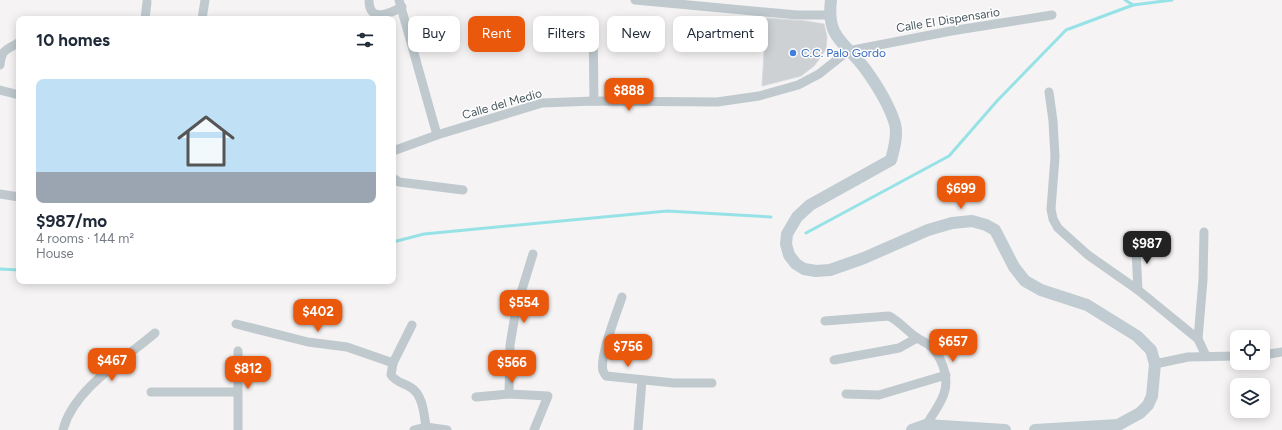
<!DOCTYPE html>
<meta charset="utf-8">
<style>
:root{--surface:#fff;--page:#f2f2f3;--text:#1f2937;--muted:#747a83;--line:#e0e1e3;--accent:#ea580c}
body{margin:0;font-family:Figtree,sans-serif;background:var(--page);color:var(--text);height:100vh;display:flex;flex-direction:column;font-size:15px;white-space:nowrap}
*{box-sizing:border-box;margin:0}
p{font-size:13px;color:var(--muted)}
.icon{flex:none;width:22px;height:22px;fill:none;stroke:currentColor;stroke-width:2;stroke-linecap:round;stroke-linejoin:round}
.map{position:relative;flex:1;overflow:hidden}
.panel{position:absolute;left:16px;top:16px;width:380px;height:268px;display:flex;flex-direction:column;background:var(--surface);border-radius:8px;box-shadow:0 2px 10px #0003}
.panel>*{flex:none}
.top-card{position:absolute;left:408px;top:16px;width:380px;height:36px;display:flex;gap:8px}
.fabs{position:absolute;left:1230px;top:330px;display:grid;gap:8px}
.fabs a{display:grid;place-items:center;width:40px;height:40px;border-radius:8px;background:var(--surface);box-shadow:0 2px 10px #0003;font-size:20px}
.price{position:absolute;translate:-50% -34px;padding:0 9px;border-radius:8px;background:var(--accent);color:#fff;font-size:13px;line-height:26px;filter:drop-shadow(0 1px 2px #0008)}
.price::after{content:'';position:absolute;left:50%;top:24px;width:12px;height:9px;margin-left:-6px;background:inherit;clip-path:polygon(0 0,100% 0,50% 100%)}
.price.current{background:#222;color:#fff}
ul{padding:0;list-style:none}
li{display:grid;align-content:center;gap:8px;height:212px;padding:0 20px}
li+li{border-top:1px solid var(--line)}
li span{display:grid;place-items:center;height:124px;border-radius:8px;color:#555}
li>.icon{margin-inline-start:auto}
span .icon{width:72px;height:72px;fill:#fffc;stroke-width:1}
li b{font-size:17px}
h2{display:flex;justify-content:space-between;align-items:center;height:48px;padding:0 20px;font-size:17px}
.tag{padding:0 14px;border-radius:8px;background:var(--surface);box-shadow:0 2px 10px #0003;font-size:14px;line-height:36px}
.tag.current{background:var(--accent);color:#fff}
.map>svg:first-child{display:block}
</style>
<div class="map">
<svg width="1282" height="430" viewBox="0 0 1282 430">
<rect width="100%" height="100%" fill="#f5f3f3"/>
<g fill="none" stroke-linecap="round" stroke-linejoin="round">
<g stroke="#96e2e7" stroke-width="3">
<path d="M1125 0 1133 5 1172 0"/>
<path d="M806 233 949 156 997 101 1066 30 1133 5"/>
<path d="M393 242 424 234 667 211 771 217"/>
<path d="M0 269 19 270"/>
</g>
</g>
<path fill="#cdd1d4" stroke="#d7dadd" d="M766 18 806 21 824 24 827 37 826 49 820 58 814 66 801 76 762 86Z"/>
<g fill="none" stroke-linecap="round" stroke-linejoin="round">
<g stroke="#bfc9ce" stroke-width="9">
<path d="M369 0C369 23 389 14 402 7"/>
<path d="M399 0 437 135"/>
<path d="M635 0 797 15H829"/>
<path d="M145 19 147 2"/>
<path d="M202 19 205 0"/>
<path d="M593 24 594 101"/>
<path d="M0 65C2 47 7 51 19 42"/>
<path d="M0 90 19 95"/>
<path d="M1049 92 1053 121 1055 157 1051 209 1053 219 1058 228 1088 255 1138 290 1198 339 1206 356"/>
<path d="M393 151 437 135 542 103 594 101 717 102 759 96 798 85 819 74 848 51 951 31 1052 15"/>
<path d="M393 178 399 182 463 190"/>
<path d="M0 194 19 197"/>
<path d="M1137 239 1136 251 1138 290"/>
<path d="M622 297C617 312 599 357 603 371 603 371 606 376 606 376L674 383H712"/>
<path d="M825 321 889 316C899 321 907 331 916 337 920 340 925 342 929 345 936 350 940 358 943 366 952 390 939 405 926 425"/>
<path d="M236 324 308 342 347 347 393 363"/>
<path d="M412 325 393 363 391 375C396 382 403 383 410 387 423 394 424 414 426 427"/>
<path d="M1198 339 1203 280 1204 232"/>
<path d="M238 351V430"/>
<path d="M1263 355 1282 352"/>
<path d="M834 360 899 348 917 338"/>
<path d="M1155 364 1188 357 1237 356"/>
<path d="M151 392H237"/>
<path d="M509 394 510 345 516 309 533 254"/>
<path d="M846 394 879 395 946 375"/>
<path d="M476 397 509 394 548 396 534 430"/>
<path d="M63 430C73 389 125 359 155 333"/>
<path d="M414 430 426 427 447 430"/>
<path d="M638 430 642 380"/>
</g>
<g stroke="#c0ccd2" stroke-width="12">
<path d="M831 0C826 40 846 42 866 70 876 84 890 107 895 124 898 135 894 149 891 160L810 205 797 217 787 234 786 244 789 255 796 264 804 269 816 271 830 270 864 258 928 230 952 223 972 221 986 225 995 230 1014 267 1025 281 1041 290 1087 305 1137 336 1151 350 1155 364 1152 396 1148 405 1140 413 1118 425 1035 430"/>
<path d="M912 430 926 425 1005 430"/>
</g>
</g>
<circle fill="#3f7fe0" stroke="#fff" stroke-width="1.5" cx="793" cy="53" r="4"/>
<g text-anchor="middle" stroke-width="3" stroke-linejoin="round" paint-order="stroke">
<g font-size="12" fill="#4b595f" stroke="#fff">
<text transform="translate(948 20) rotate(-9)" y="4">Calle El Dispensario</text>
<text transform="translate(502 104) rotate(-16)" y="4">Calle del Medio</text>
</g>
<g font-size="12" fill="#366cbe" stroke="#fff" text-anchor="start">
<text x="801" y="57">C.C. Palo Gordo</text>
</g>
</g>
</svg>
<div class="fabs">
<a><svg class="icon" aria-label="locate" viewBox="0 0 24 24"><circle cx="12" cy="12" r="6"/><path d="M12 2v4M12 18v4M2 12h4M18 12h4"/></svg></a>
<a><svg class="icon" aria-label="layers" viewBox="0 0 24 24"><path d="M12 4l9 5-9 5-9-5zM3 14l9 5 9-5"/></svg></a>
</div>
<b class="price" style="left:629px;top:112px">$888</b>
<b class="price" style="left:961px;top:210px">$699</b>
<b class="price current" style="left:1147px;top:265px">$987</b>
<b class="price" style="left:524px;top:324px">$554</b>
<b class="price" style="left:318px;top:333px">$402</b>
<b class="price" style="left:953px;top:363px">$657</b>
<b class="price" style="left:628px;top:368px">$756</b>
<b class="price" style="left:112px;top:382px">$467</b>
<b class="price" style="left:512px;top:384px">$566</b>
<b class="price" style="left:248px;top:390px">$812</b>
<div class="top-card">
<a class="tag">Buy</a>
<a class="tag current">Rent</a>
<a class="tag">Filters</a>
<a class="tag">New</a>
<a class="tag">Apartment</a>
</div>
<section class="panel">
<h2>10 homes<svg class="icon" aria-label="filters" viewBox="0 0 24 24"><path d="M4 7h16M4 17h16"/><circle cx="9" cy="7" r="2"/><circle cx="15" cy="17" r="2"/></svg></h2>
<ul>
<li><span style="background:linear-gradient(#bfe0f5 75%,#9aa5b1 0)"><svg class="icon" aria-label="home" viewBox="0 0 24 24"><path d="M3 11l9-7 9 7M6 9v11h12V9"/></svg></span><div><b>$987/mo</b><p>4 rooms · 144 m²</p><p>House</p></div></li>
</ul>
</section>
</div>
